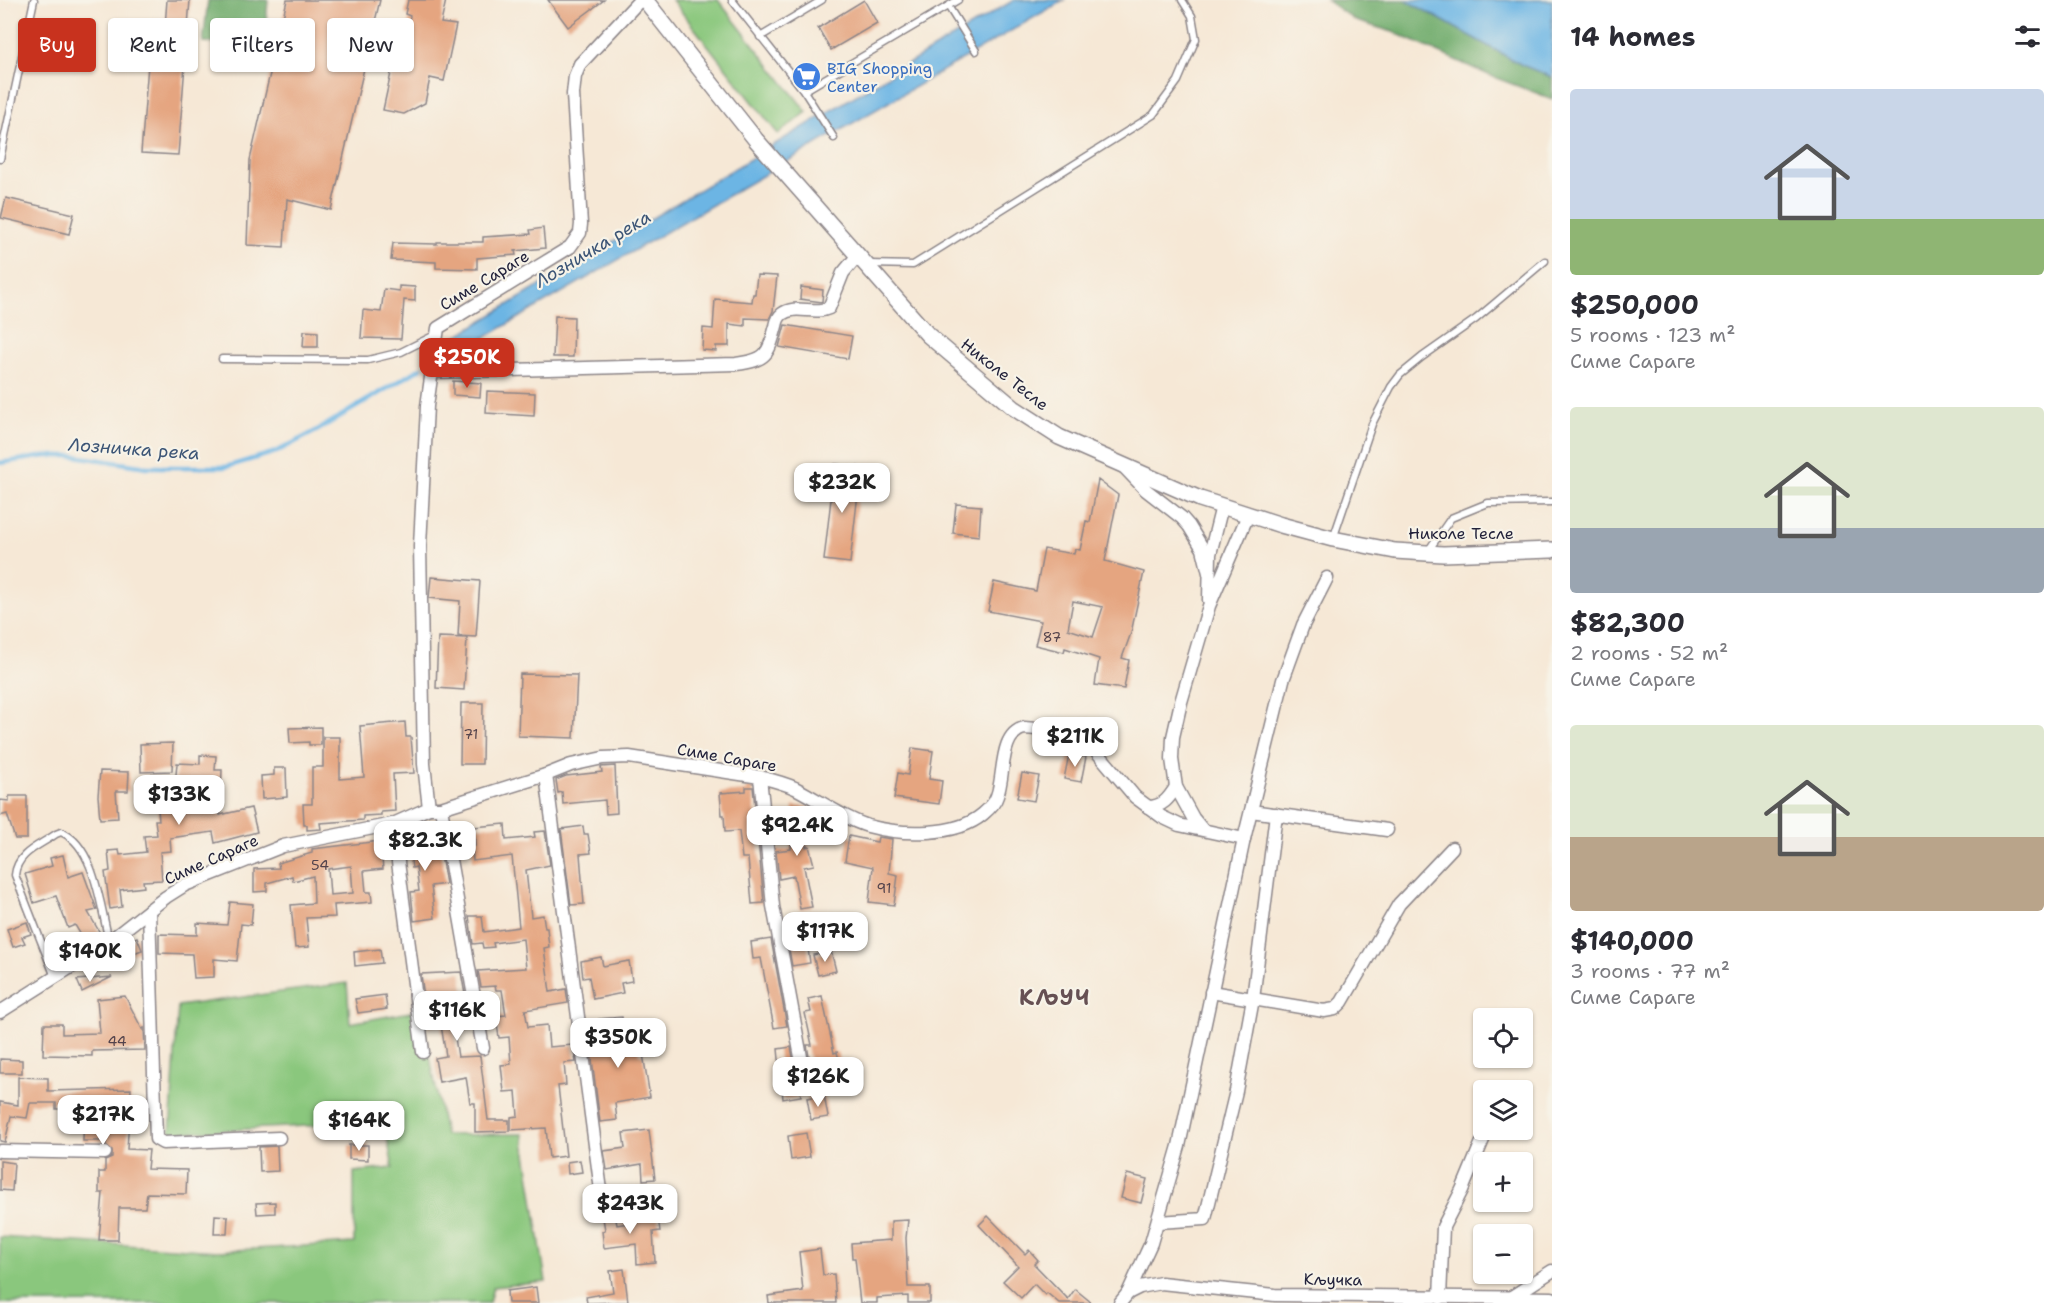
<!DOCTYPE html>
<meta charset="utf-8">
<style>
:root{--surface:#fff;--page:#f2f2f3;--text:#2b2b33;--muted:#7c7c81;--accent:#c8321e}
body{margin:0;font-family:"Shantell Sans",sans-serif;background:var(--page);color:var(--text);height:100vh;display:flex;flex-direction:column;font-size:22px;white-space:nowrap}
*{box-sizing:border-box;margin:0}
p{font-size:20px;color:var(--muted)}
.icon{flex:none;width:33px;height:33px;fill:none;stroke:currentColor;stroke-width:2;stroke-linecap:round;stroke-linejoin:round}
.map{position:relative;flex:1;overflow:hidden}
.side{display:flex;flex-direction:column;background:var(--surface);width:510px}
.side>*{flex:none}
.guide{position:absolute;left:18px;top:18px;width:570px;height:54px;display:flex;gap:12px}
.buttons{position:absolute;left:1473px;top:1008px;display:grid;gap:12px}
.buttons a{display:grid;place-items:center;width:60px;height:60px;border-radius:6px;background:var(--surface);box-shadow:0 2px 4px #0004;font-size:30px}
.price{position:absolute;translate:-50% -51px;padding:0 14px;border-radius:12px;background:#fff;color:#222;font-size:20px;line-height:39px;filter:drop-shadow(0 2px 3px #0008)}
.price::after{content:'';position:absolute;left:50%;top:36px;width:18px;height:14px;margin-left:-9px;background:inherit;clip-path:polygon(0 0,100% 0,50% 100%)}
.price.active{background:var(--accent);color:#fff}
ul{padding:0;list-style:none}
li{display:grid;align-content:center;gap:12px;height:318px;padding:0 18px}
li span{display:grid;place-items:center;height:186px;border-radius:6px;color:#555}
li>.icon{margin-inline-start:auto}
span .icon{width:108px;height:108px;fill:#fffc;stroke-width:1}
li b{font-size:26px}
h2{display:flex;justify-content:space-between;align-items:center;height:72px;padding:0 18px;font-size:26px}
.tag{padding:0 21px;border-radius:6px;background:var(--surface);box-shadow:0 2px 4px #0004;font-size:21px;line-height:54px}
.tag.active{background:var(--accent);color:#fff}
main{display:flex;flex:1;min-height:0}
.map>svg:first-child{display:block}
</style>
<main>
<div class="map">
<svg width="1552" height="1303" viewBox="0 0 1552 1303">
<rect width="100%" height="100%" fill="#f7f3e8"/>
<filter id="ink" filterUnits="userSpaceOnUse"><feTurbulence type="fractalNoise" baseFrequency=".0167" numOctaves="2"/><feDisplacementMap in="SourceGraphic" scale="12" xChannelSelector="R" yChannelSelector="G"/><feConvolveMatrix kernelMatrix="1 2 1 2 8 2 1 2 1" color-interpolation-filters="sRGB"/></filter>
<filter id="wash" filterUnits="userSpaceOnUse"><feTurbulence type="fractalNoise" baseFrequency=".008" numOctaves="4" result="noise"/><feDisplacementMap in="SourceGraphic" scale="24" xChannelSelector="R" yChannelSelector="G"/><feGaussianBlur stdDeviation="1.35" result="paint"/><feColorMatrix in="noise" values="0 0 0 0 0 0 0 0 0 0 0 0 0 0 0 0 0 1.4 0 .05"/><feComposite in="paint" operator="in"/></filter>
<g filter="url(#wash)">
<rect width="100%" height="100%" fill="#f6e8d6"/>
<g fill="#8ac77d" stroke="#56745c" stroke-width="1.5">
<path d="M672 0H718L807 112 778 134Z"/>
<path d="M347 983 350 1023 421 1010 445 1135 523 1134 546 1282 493 1287 489 1303H0V1237L218 1251 354 1243V1172L393 1168 384 1122 170 1133 178 1006Z"/>
</g>
<g fill="#6fac6c" stroke="#486754" stroke-width="1.5">
<path d="M208 0H268L264 48 203 42Z"/>
<path d="M1326 0H1406L1522 65 1552 77V99L1491 76 1393 32 1356 21Z"/>
</g>
<g fill="#6cb5e4" stroke="#476c90" stroke-width="1.5">
<path d="M1014 0H1064L448 359 450 340Z"/>
<path d="M1406 0H1552V77L1522 65Z"/>
</g>
<g fill="none" stroke-linecap="round" stroke-linejoin="round">
<path stroke="#6cb5e4" stroke-width="4.5" d="M0 463 46 456H75L147 467H226L276 452 316 431 421 368"/>
</g>
<g id="blocks">
<g fill="#e5a580" fill-rule="evenodd">
<path d="M167 0H190L178 155 141 153 149 52 163 53Z"/>
<path d="M287 0H380L331 210 287 199 284 247 247 245 250 160Z"/>
<path d="M408 0H446L441 23 456 25 444 81 430 78 425 103 404 114 383 110 399 36 406 37 410 16 405 14Z"/>
<path d="M548 0H604L568 27Z"/>
<path d="M864 0 877 23 831 50 818 28Z"/>
<path d="M6 198 74 214 69 234 1 218Z"/>
<path d="M543 228 545 248 515 251 516 255 477 258V269L436 268V262L391 260 393 243 437 244V242H483V237L531 234 530 230Z"/>
<path d="M757 275 777 276 773 311 769 319 745 318V326L729 324V346H716V351L702 350 703 328 713 329 715 299 752 302 753 294H755Z"/>
<path d="M399 286 415 287V301L404 300 401 339 361 338 363 310 381 312 384 289 399 291Z"/>
<path d="M801 287 823 290 822 302 800 299Z"/>
<path d="M555 316 574 317 573 357H553Z"/>
<path d="M785 325 852 336 848 359 779 347Z"/>
<path d="M304 331 318 332V347H303Z"/>
<path d="M453 381 481 383 480 397 453 395Z"/>
<path d="M487 391 535 393 534 416 486 413Z"/>
<path d="M835 464 861 467 850 563 824 560Z"/>
<path d="M1098 480 1118 495 1105 561 1144 572 1131 633 1122 658 1129 660 1124 689 1095 685 1099 659 1065 648 1064 652 1035 645 1041 621 988 611 994 582 1036 591 1044 549 1074 554 1075 549 1080 550 1086 521 1090 522ZM1073 601 1103 607 1093 637 1068 629Z"/>
<path d="M956 504 981 506 979 536 953 533Z"/>
<path d="M431 577 480 581 476 637 458 636 460 601 429 598Z"/>
<path d="M438 637 467 638 464 690 436 688Z"/>
<path d="M520 674 577 675 574 738 518 736Z"/>
<path d="M461 703H483L482 764H460Z"/>
<path d="M405 722 406 737H411L414 773 393 774 395 811 381 812V815L363 816V820L320 823 321 829 307 830V825H304L303 804H312V767H323V737H340V779L364 777 360 726Z"/>
<path d="M321 727V745H309V742L290 743 289 728Z"/>
<path d="M173 743 172 771 141 772 140 744Z"/>
<path d="M912 748 933 751 929 779 942 781 939 804 894 798 898 773 908 775Z"/>
<path d="M1069 754 1086 757 1081 782 1064 779Z"/>
<path d="M200 755 216 756 215 770H222L220 815 251 808 257 832 215 843 213 832 170 838 171 851 160 852 162 880 143 881 144 887 120 890 122 907 110 909 105 872 110 871 108 851 119 850 120 855 146 852 144 836 157 835 155 820H159L157 800 174 798 177 763 200 764Z"/>
<path d="M615 766 617 813 606 814 605 800 563 804 562 792 558 793 556 780 566 776 602 772 601 767Z"/>
<path d="M274 768H286L287 797 262 799 261 776 274 775Z"/>
<path d="M100 771 129 772 128 791H116L118 818 100 819 98 796Z"/>
<path d="M1022 773 1039 776 1034 801 1017 798Z"/>
<path d="M746 787H753L764 903 752 904 748 858H742L739 831 725 832 724 815H722L720 793 746 791Z"/>
<path d="M9 796H27V839H15L7 814 0 816V800L9 801Z"/>
<path d="M793 806 808 807 806 847 809 846 814 865 804 867 812 907 800 909 794 876 779 879 776 851 791 849Z"/>
<path d="M505 824 506 840 535 837 534 832 545 831 550 865 526 870 531 917 543 915 545 928H547L549 947 544 948 550 992 566 989 568 1003 525 1010 528 1027 547 1025 549 1047 573 1045 576 1062 564 1063 566 1085 558 1086 566 1156 549 1158 546 1128 511 1130V1117L518 1116 516 1091 504 1092 501 1065 511 1064 509 1037 499 1038 496 1016 506 1015 502 990H496L495 986 481 987 478 971 526 968 523 939 493 943 494 947 483 948 482 943 473 944 469 916H482L484 932 519 927 512 856 473 861 472 846H475L474 827Z"/>
<path d="M583 826 584 834H588L591 853 580 854 584 904 571 905 561 829Z"/>
<path d="M437 833 446 884 431 886 435 918 414 921 411 892 419 891 416 867 412 868 410 854 406 855 403 838Z"/>
<path d="M849 836 877 842 878 837 892 839 889 873 898 875 894 905 869 902 873 867 845 861Z"/>
<path d="M380 841 383 869 364 871 366 892H371L372 902 334 905 335 917 306 918 309 947 295 948 291 905 314 903 313 876 293 881 292 876 267 883V891L254 892V869L279 868 278 863 312 853V849ZM351 866 353 893 330 895 328 869Z"/>
<path d="M63 855 68 877 83 872 97 910 88 912 100 933 85 942 75 925 68 928 56 896 34 903 25 874 52 866 50 858Z"/>
<path d="M230 902 253 904 251 925 241 924 237 961 214 959V977L194 978 192 954 159 953V934L197 935V923L227 925Z"/>
<path d="M804 920 810 963 792 966 787 938 794 937 792 921Z"/>
<path d="M27 922 31 934 22 937 25 943 13 947 7 929Z"/>
<path d="M137 937 142 950 128 955 123 943Z"/>
<path d="M771 939 787 1026 774 1028 761 958 753 959 751 942Z"/>
<path d="M380 949 382 963 355 966 354 952Z"/>
<path d="M831 951 836 971 818 975 813 955Z"/>
<path d="M601 957 603 966 629 961 632 981 621 983 623 993 593 999 589 977 583 978 581 961Z"/>
<path d="M461 972 471 1028 454 1031 458 1057 480 1056 488 1120H509V1131L475 1132V1103H470L466 1077 439 1082 435 1058 446 1056 441 1025 428 1027 421 974Z"/>
<path d="M112 977 82 992 77 980Z"/>
<path d="M385 995 387 1009 358 1013 355 999Z"/>
<path d="M125 996 142 1029 144 1028 145 1050 92 1051V1056L43 1055 44 1024H62V1034L100 1033 97 999Z"/>
<path d="M822 996 834 1053 837 1052 840 1064 811 1068 807 1045H812L805 1013 811 1012 808 999Z"/>
<path d="M622 1017 625 1039 636 1037 639 1055 643 1054 650 1097 615 1103 617 1120 600 1122 591 1051 602 1049 599 1019Z"/>
<path d="M791 1047 801 1096 783 1099 778 1049Z"/>
<path d="M0 1059 22 1060V1073H0Z"/>
<path d="M18 1077 48 1078V1091L131 1089 127 1149 149 1150 147 1169 187 1170 186 1194 147 1193 145 1208H119L118 1240H99L103 1193H99V1172H105V1161L112 1158V1150L106 1145V1141H83L84 1109H56V1103H30L27 1118 11 1116 5 1142 0 1141V1102L18 1105Z"/>
<path d="M824 1095 828 1117 811 1120 807 1098Z"/>
<path d="M649 1130 655 1179 643 1180 642 1164 607 1170 604 1151 625 1148 623 1133Z"/>
<path d="M806 1133 810 1157 791 1160 788 1136Z"/>
<path d="M349 1145H368V1160L349 1159Z"/>
<path d="M277 1146 278 1171 260 1172 259 1147Z"/>
<path d="M580 1160 582 1172 568 1174 567 1162Z"/>
<path d="M0 1161 14 1163 12 1191 0 1190Z"/>
<path d="M1127 1174 1147 1179 1141 1203 1121 1198Z"/>
<path d="M275 1202V1213L257 1214 256 1203Z"/>
<path d="M613 1204 617 1225 658 1218 660 1231 653 1232 655 1262 637 1264 636 1244 604 1248 602 1231 605 1230 601 1206Z"/>
<path d="M215 1215 228 1216 227 1234H214Z"/>
<path d="M988 1216 1025 1254 1029 1250 1038 1260 1034 1264 1068 1299 1075 1289 1092 1303H1059L1047 1293 1045 1295 1034 1284 1021 1298 1003 1281 1018 1266 979 1225Z"/>
<path d="M908 1220 906 1238 908 1287H930V1303H908V1296L877 1298V1303H860L855 1258H852L851 1243 891 1240V1221Z"/>
<path d="M820 1249 823 1275 834 1274 836 1303H769L768 1296 803 1291 799 1252Z"/>
<path d="M624 1269 628 1302 587 1303 586 1297 613 1292 610 1271Z"/>
<path d="M536 1287 538 1303H508L507 1291Z"/>
</g>
</g>
</g>
<g filter="url(#ink)">
<use href="#blocks" fill-opacity="0" stroke="#8c8588" stroke-width="1.5"/>
<g fill="none" stroke-linecap="round" stroke-linejoin="round">
<defs>
<g id="service">
<path d="M732 0 804 91 834 138"/>
<path d="M948 6 976 51"/>
<path d="M760 37 822 0"/>
<path d="M804 91 958 0"/>
<path d="M0 159 34 0"/>
<path d="M869 264 913 265 1153 115 1178 81 1196 39 1192 16 1182 0"/>
<path d="M222 359 368 360 401 352 437 334"/>
<path d="M1333 539 1372 424 1391 387 1400 375 1422 357 1476 319 1545 261"/>
<path d="M1428 551 1451 518 1488 503 1552 502"/>
<path d="M55 977 15 875C17 853 39 846 56 834L61 832C95 845 101 910 109 941"/>
</g>
<g id="minor">
<path d="M432 372 736 364C767 360 768 355 776 326 777 321 778 317 782 314 795 304 814 315 829 308L843 273 858 255"/>
<path d="M1124 467 1146 490 1182 518 1189 526 1203 549 1209 573"/>
<path d="M1209 600 1210 554 1222 506"/>
<path d="M546 775 602 1198"/>
<path d="M760 777 773 906 806 1084"/>
<path d="M1148 807C1163 807 1169 798 1176 787"/>
<path d="M429 808H441L546 775 571 765 603 758 629 757 760 777C772 780 784 783 795 788 819 800 842 818 868 826 901 835 956 837 983 814 989 809 995 803 997 796 1005 776 999 734 1024 728L1075 732 1092 746 1135 797 1162 817 1179 825 1244 839"/>
<path d="M441 808 483 1048"/>
<path d="M1251 811 1387 830"/>
<path d="M393 824 423 1052"/>
<path d="M1202 829 1193 818 1176 787 1172 759 1173 737 1181 702 1209 606 1248 515"/>
<path d="M149 910 156 1139 163 1143 279 1138"/>
<path d="M1211 992 1324 1011 1335 1009 1342 1002 1399 904 1452 848"/>
<path d="M0 1012 98 950 166 897 185 885 283 846 393 824 429 808 424 764 420 546 427 406 438 328 570 247 580 233 581 224 573 94 575 76 580 64 640 0"/>
<path d="M0 1151 105 1153"/>
<path d="M1158 1222 1205 1219 1236 1091 1253 999 1276 814"/>
<path d="M1128 1293 1151 1243 1179 1146 1244 839 1283 680 1303 625 1327 578"/>
<path d="M1440 1298 1443 1227 1462 1190 1487 1130"/>
<path d="M1510 1298 1552 1271"/>
<path d="M1120 1303 1128 1293 1140 1287 1161 1283 1275 1295 1552 1298"/>
</g>
<path id="tertiary" d="M645 0 756 140 928 335 1014 408 1059 437 1200 499 1281 525 1333 539 1395 551 1443 554 1552 550"/>
</defs>
<use href="#service" stroke="#8c8588" stroke-width="9"/>
<use href="#minor" stroke="#8c8588" stroke-width="15"/>
<use href="#tertiary" stroke="#8c8588" stroke-width="18"/>
<use href="#service" stroke="#fff" stroke-width="6"/>
<use href="#minor" stroke="#fff" stroke-width="12"/>
<use href="#tertiary" stroke="#fff" stroke-width="15"/>
</g>
</g>
<defs>
<symbol id="supermarket-disc" viewBox="-11 -11 22 22"><circle r="9.5" fill="#3f7fe0" stroke="#f7f3e8"/><path d="M-6-5.5h2.5l.6 2H6L4.5 2H-2.5L-4.4-4H-6ZM-1.5 3.2a1.3 1.3 0 1 0 .1 0ZM3 3.2a1.3 1.3 0 1 0 .1 0Z" fill="#fff"/></symbol>
</defs>
<g fill-rule="evenodd">
<use href="#supermarket-disc" x="790" y="60" width="33" height="33"/>
</g>
<g text-anchor="middle" stroke-width="4.5" stroke-linejoin="round" paint-order="stroke">
<g font-size="14" fill="#53434c">
<text x="1052" y="642">87</text>
<text x="471" y="739">71</text>
<text x="320" y="870">54</text>
<text x="884" y="893">91</text>
<text x="117" y="1046">44</text>
</g>
<g font-size="16" fill="#366cbe" stroke="#f7f3e8" text-anchor="start">
<text x="827" y="74">BIG Shopping<tspan x="827" dy="18">Center</tspan></text>
</g>
<g font-size="16" fill="#22223b" stroke="#f7f3e8">
<text transform="translate(484 280) rotate(-31)" y="6">Симе Сараге</text>
<text transform="translate(1005 374) rotate(38)" y="6">Николе Тесле</text>
<text x="1461" y="539">Николе Тесле</text>
<text transform="translate(727 757) rotate(10)" y="6">Симе Сараге</text>
<text transform="translate(211 859) rotate(-24)" y="6">Симе Сараге</text>
<text transform="translate(1333 1279) rotate(1)" y="6">Кључка</text>
</g>
<g font-size="18" font-style="italic" fill="#3c5576" stroke="#f7f3e8">
<text transform="translate(593 249) rotate(-31)" y="6">Лозничка река</text>
<text transform="translate(134 449) rotate(4)" y="6">Лозничка река</text>
</g>
<g font-size="22" font-weight="bold" letter-spacing="1.5" fill="#665053" stroke="#f7f3e8">
<text x="1055" y="1005">КЉУЧ</text>
</g>
</g>
</svg>
<div class="buttons">
<a><svg class="icon" aria-label="locate" viewBox="0 0 24 24"><circle cx="12" cy="12" r="6"/><path d="M12 2v4M12 18v4M2 12h4M18 12h4"/></svg></a>
<a><svg class="icon" aria-label="layers" viewBox="0 0 24 24"><path d="M12 4l9 5-9 5-9-5zM3 14l9 5 9-5"/></svg></a>
<a>+</a>
<a>−</a>
</div>
<b class="price active" style="left:467px;top:389px">$250K</b>
<b class="price" style="left:842px;top:514px">$232K</b>
<b class="price" style="left:1075px;top:768px">$211K</b>
<b class="price" style="left:179px;top:826px">$133K</b>
<b class="price" style="left:797px;top:857px">$92.4K</b>
<b class="price" style="left:425px;top:872px">$82.3K</b>
<b class="price" style="left:825px;top:963px">$117K</b>
<b class="price" style="left:90px;top:983px">$140K</b>
<b class="price" style="left:457px;top:1042px">$116K</b>
<b class="price" style="left:618px;top:1069px">$350K</b>
<b class="price" style="left:818px;top:1108px">$126K</b>
<b class="price" style="left:103px;top:1146px">$217K</b>
<b class="price" style="left:359px;top:1152px">$164K</b>
<b class="price" style="left:630px;top:1235px">$243K</b>
<div class="guide">
<a class="tag active">Buy</a>
<a class="tag">Rent</a>
<a class="tag">Filters</a>
<a class="tag">New</a>
</div>
</div>
<section class="side">
<h2>14 homes<svg class="icon" aria-label="filters" viewBox="0 0 24 24"><path d="M4 7h16M4 17h16"/><circle cx="9" cy="7" r="2"/><circle cx="15" cy="17" r="2"/></svg></h2>
<ul>
<li><span style="background:linear-gradient(#c9d6e8 70%,#8fb573 0)"><svg class="icon" aria-label="home" viewBox="0 0 24 24"><path d="M3 11l9-7 9 7M6 9v11h12V9"/></svg></span><div><b>$250,000</b><p>5 rooms · 123 m²</p><p>Симе Сараге</p></div></li>
<li><span style="background:linear-gradient(#dfe7d0 65%,#9aa5b1 0)"><svg class="icon" aria-label="home" viewBox="0 0 24 24"><path d="M3 11l9-7 9 7M6 9v11h12V9"/></svg></span><div><b>$82,300</b><p>2 rooms · 52 m²</p><p>Симе Сараге</p></div></li>
<li><span style="background:linear-gradient(#dfe7d0 60%,#b9a48a 0)"><svg class="icon" aria-label="home" viewBox="0 0 24 24"><path d="M3 11l9-7 9 7M6 9v11h12V9"/></svg></span><div><b>$140,000</b><p>3 rooms · 77 m²</p><p>Симе Сараге</p></div></li>
</ul>
</section>
</main>
